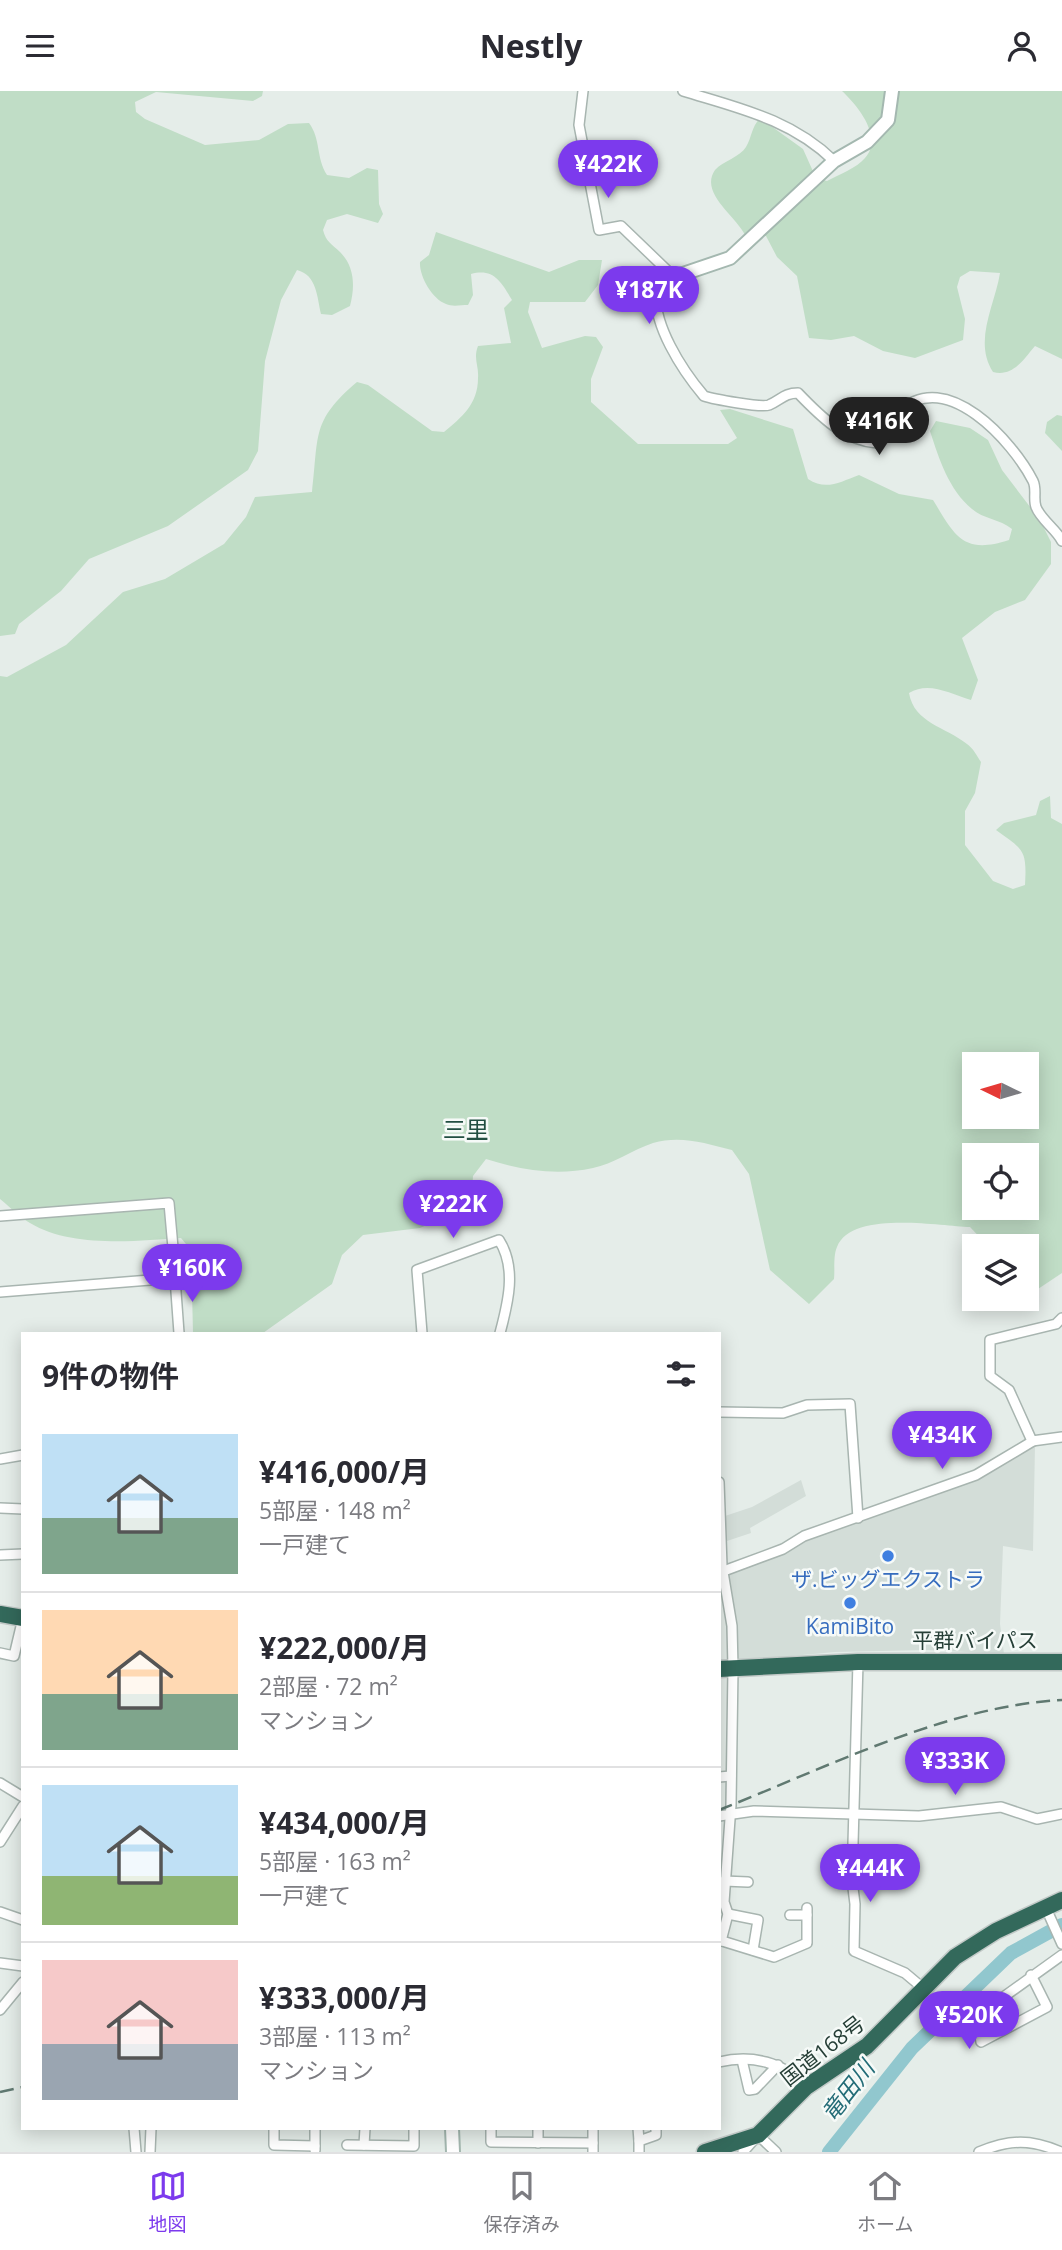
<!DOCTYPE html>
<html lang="ja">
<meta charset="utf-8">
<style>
:root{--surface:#fff;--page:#f7f7f7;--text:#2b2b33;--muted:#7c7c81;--line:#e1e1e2;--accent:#7c3aed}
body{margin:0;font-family:"Open Sans","Noto Sans JP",sans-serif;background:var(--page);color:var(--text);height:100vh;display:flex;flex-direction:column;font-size:26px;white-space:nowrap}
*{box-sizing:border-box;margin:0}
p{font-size:23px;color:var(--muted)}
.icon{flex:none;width:38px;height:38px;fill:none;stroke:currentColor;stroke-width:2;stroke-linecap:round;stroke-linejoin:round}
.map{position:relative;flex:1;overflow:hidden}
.panel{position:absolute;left:21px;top:1241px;width:700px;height:798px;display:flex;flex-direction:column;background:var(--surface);border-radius:0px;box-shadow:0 4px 18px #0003}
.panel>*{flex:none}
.needle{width:46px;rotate:275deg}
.fabs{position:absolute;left:962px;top:961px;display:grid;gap:14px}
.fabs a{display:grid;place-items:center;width:77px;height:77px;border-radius:0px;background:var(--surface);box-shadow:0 4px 18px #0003;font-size:35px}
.price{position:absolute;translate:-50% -60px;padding:0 16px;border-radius:24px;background:var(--accent);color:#fff;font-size:23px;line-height:46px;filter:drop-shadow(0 2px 4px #0008)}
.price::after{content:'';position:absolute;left:50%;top:42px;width:21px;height:16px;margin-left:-10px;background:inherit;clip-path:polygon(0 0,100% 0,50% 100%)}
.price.current{background:#222;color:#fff}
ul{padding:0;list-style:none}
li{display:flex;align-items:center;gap:21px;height:175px;padding:0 21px}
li+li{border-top:2px solid var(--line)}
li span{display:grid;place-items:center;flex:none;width:196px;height:140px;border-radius:0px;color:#555}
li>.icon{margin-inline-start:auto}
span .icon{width:84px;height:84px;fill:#fffc;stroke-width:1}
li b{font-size:30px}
h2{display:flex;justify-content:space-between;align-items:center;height:84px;padding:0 21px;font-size:30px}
header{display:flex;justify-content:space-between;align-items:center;height:91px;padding:0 21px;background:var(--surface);font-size:32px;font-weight:700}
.tabs{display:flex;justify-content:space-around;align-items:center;height:98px;border-top:2px solid var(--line);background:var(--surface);font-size:19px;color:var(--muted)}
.tabs a{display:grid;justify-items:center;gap:4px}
.tabs .current{color:var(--accent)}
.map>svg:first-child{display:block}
</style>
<header><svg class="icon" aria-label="menu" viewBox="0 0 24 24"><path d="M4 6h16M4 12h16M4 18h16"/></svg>Nestly<svg class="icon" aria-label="person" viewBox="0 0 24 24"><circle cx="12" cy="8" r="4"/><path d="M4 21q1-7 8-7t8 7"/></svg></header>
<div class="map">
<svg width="1062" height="2061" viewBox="0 0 1062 2061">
<rect width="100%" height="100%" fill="#e5ede9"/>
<g fill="#d3ddd8">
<path d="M1035 1354 1033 1460 1003 1455 1000 1533 1004 1563 928 1559 835 1561 736 1570 729 1484 807 1448 961 1395Z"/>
<path d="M801 1389 806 1405 750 1437 751 1442 724 1451 722 1426 752 1416Z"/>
</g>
<g fill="#c0ddc6" fill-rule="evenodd">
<path d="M0 0H263L262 5 253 10 156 1 135 11 136 21 145 28 205 54 259 49 288 33 309 32C321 48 316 67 327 84L349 87 367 77 378 79 379 113 383 123 378 132 347 123 327 129 323 139C326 151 332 153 340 161 355 176 355 196 350 215L332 224 321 223C317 206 317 184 297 179L281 209 265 270 258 360 248 379 168 435 89 468 61 500 19 533 15 543 0 545Z"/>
<path d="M842 0H1062V268L1035 255C1023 269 1013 286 993 281 973 250 995 214 1000 182L970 180 960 186 957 196 965 228 963 249 915 267 883 260 854 245 831 249 809 247 797 185 777 166 766 145 745 144C736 125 699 102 715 79 723 70 740 66 746 56 752 46 751 37 760 27L803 58 816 87 827 90C838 84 857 77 865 67 884 46 857 14 842 0Z"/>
<path d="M436 141 549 181 579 169H602L598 194 585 211H530L528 221 542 257 585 245 596 246 603 256 591 288V311L638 353H728L737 347 720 319 730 318 793 338 808 388C826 400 840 391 859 384L899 403 933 409C955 445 963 464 1009 449L1012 438C1000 428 983 428 972 418 949 399 939 368 930 340L936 330 970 337 988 349 1002 379 1040 429 1051 451V473L1025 509 995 521 962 547 978 589 971 609C950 603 929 590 909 602 914 632 946 636 967 653 973 657 977 665 981 671L975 702 965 720V754L993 790 1013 798 1025 794C1027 759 1024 759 996 739L1004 732 1036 724 1040 710 1050 705 1051 727 1062 733V1182L1032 1202 1027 1203V1155H988L970 1136C939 1135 851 1119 837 1156 833 1165 835 1179 834 1188L809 1213 770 1179 749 1083 732 1059C705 1052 680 1044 653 1052 632 1059 613 1073 593 1077 556 1085 521 1079 486 1068L473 1085 471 1115 420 1137 363 1144 342 1164 332 1193 263 1242H193L191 1159 181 1147C136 1150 71 1157 30 1132 19 1126 10 1116 0 1108V585L7 586 66 554 123 501 165 488 224 453 246 426 255 406 312 401C319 344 311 330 357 291L368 294 432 340 444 341C462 326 478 313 478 287 479 274 473 268 478 255L511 252 504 217 512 209C501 191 494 177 471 183L473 204 468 214C461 214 452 216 446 213 432 208 419 185 420 171L429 164ZM975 973H1027V1026H975ZM975 1064H1027V1116H975Z"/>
<path d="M1057 324 1062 325V360L1045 342 1047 331Z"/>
</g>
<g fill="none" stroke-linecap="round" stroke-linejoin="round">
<path stroke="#91c7ce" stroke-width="14" d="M829 2061 912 1957 1011 1862 1062 1834"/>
<defs>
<g id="street">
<path d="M583 0 579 34 599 139 621 135 674 186 656 198C652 233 682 279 704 305 713 308 761 317 769 314 781 309 784 302 798 302 820 325 845 350 877 352 884 342 891 330 899 321 946 275 1013 351 1033 390 1037 398 1033 408 1036 416 1041 429 1056 438 1062 450"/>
<path d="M683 0C738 17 791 28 834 70"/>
<path d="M0 1125 169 1112 175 1179V1187L0 1201"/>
<path d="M175 1187 179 1242"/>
<path d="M1062 1227 1056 1233 990 1249V1285L1009 1299 1032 1350 1062 1346"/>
<path d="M422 1242 417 1179 499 1149C517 1177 508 1212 500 1242"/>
<path d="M719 1321 783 1322 807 1314 850 1313 858 1427"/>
<path d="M0 1368 23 1364"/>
<path d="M719 1391 722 1475 732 1535 733 1577 731 1714 724 1811 728 1823 721 1850"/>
<path d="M0 1417 23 1418"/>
<path d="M0 1464 23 1463"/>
<path d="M721 1481 783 1458 804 1445 976 1384 1033 1350"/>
<path d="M0 1562 14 1565 23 1527"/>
<path d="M858 1571 852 1789 855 1813 854 1860 905 1882 924 1898"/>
<path d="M719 1686 731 1685"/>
<path d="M0 1692 23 1706"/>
<path d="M719 1725 754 1720 919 1725 1001 1716 1037 1728 1062 1723"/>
<path d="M0 1751 23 1715"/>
<path d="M724 1790 748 1791"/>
<path d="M1045 1815 1062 1853"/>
<path d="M0 1821 23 1829"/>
<path d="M728 1823 758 1829 753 1859"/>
<path d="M790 1824H807"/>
<path d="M719 1849 774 1866 807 1852V1817"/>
<path d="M0 1872 23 1875"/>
<path d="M1031 1884 1047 1916 981 1951 977 1925 1062 1864"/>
<path d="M0 1919 23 1891"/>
<path d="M742 1969 749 1999 755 1998 778 1974"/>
<path d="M719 1971C752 1963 783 1971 806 1996"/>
<path d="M134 2037 136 2061"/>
<path d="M274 2037V2054L315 2055"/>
<path d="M315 2037V2059"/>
<path d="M491 2037V2051L593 2052"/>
<path d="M593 2037V2061"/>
<path d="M638 2037 639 2050"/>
<path d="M538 2052V2037"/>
<path d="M347 2054 414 2055V2037"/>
<path d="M364 2054 365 2037"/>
<path d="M150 2061 151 2037"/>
<path d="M639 2061V2050L656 2044V2037"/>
<path d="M743 2061 758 2044 776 2061"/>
<path d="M979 2061C1010 2048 1031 2048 1061 2061"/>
</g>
<g id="secondary">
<path d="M674 186 730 167 834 70 867 51 888 29 892 0"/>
<path d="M452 2037 453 2061"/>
</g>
<g id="highway">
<path d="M0 1523 23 1527"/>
<path d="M719 1578 858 1571H1062"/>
<path d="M705 2061 758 2044 806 1996 867 1955 955 1866 996 1840 1062 1809"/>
</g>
</defs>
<use href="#street" stroke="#a8b5b0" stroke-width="12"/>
<use href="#secondary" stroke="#a4b8b0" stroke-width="16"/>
<use href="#highway" stroke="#c2c9c7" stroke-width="19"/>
<use href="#street" stroke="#fff" stroke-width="9"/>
<use href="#secondary" stroke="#fff" stroke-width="12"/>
<use href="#highway" stroke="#33695b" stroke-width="16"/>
<g stroke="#607971" stroke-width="2.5" stroke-dasharray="14 7" stroke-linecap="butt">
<path d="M719 1719C826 1677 946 1615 1062 1609"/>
<path d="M0 2001 23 1996"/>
</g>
</g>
<g fill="#3f7fe0" stroke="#f6faf8" stroke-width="2.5">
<circle cx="888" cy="1465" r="7"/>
<circle cx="850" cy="1512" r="7"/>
</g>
<g text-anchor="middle" stroke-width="5" stroke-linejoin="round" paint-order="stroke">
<g font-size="21" fill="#366cbe" stroke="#f6faf8">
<text x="888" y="1496">ザ.ビッグエクストラ</text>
<text x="850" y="1543">KamiBito</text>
</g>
<g font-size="21" fill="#253e36" stroke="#f6faf8">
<text x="975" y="1557">平群バイパス</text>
<text transform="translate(823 1960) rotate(-38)" y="7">国道168号</text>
</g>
<g font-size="23" fill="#224f42" stroke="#f6faf8">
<text x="466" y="1047">三里</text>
</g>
<g font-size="23" font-style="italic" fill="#236c77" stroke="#f6faf8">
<text transform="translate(848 2000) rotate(-52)" y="8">竜田川</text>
</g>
</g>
</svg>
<div class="fabs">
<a><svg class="needle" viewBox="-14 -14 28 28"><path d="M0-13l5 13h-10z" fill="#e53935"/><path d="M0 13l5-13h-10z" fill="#7c7c81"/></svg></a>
<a><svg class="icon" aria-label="locate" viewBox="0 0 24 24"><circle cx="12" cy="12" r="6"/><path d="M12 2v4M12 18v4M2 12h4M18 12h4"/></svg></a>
<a><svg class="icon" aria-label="layers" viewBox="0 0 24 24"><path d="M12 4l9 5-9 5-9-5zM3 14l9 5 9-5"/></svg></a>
</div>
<b class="price" style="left:608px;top:109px">¥422K</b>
<b class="price" style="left:649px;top:235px">¥187K</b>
<b class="price current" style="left:879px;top:366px">¥416K</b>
<b class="price" style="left:453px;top:1149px">¥222K</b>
<b class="price" style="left:192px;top:1213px">¥160K</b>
<b class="price" style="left:942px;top:1380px">¥434K</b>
<b class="price" style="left:955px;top:1706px">¥333K</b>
<b class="price" style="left:870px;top:1813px">¥444K</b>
<b class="price" style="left:969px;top:1960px">¥520K</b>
<section class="panel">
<h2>9件の物件<svg class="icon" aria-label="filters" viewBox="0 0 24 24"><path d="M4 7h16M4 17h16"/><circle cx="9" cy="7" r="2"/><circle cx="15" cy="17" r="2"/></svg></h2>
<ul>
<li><span style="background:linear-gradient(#bfe0f5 60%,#7fa58c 0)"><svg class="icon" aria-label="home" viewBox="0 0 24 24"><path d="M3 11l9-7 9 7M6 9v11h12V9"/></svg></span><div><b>¥416,000/月</b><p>5部屋 · 148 m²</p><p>一戸建て</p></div></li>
<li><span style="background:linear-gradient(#ffd9b3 60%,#7fa58c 0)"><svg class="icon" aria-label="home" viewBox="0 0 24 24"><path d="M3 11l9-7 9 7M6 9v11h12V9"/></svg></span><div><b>¥222,000/月</b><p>2部屋 · 72 m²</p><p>マンション</p></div></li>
<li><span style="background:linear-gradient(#bfe0f5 65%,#8fb573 0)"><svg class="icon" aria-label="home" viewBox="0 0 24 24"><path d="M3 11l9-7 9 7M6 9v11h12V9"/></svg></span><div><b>¥434,000/月</b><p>5部屋 · 163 m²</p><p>一戸建て</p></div></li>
<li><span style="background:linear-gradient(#f6c9c9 60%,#9aa5b1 0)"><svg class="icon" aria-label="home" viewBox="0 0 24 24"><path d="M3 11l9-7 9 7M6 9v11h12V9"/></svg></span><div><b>¥333,000/月</b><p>3部屋 · 113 m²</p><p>マンション</p></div></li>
</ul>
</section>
</div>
<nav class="tabs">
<a class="current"><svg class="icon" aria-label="map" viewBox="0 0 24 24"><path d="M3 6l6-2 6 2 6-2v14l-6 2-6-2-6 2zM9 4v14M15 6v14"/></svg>地図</a>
<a><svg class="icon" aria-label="saved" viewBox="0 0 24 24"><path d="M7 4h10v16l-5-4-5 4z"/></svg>保存済み</a>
<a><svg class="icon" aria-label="home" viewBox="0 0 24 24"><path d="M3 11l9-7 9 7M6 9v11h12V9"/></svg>ホーム</a>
</nav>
